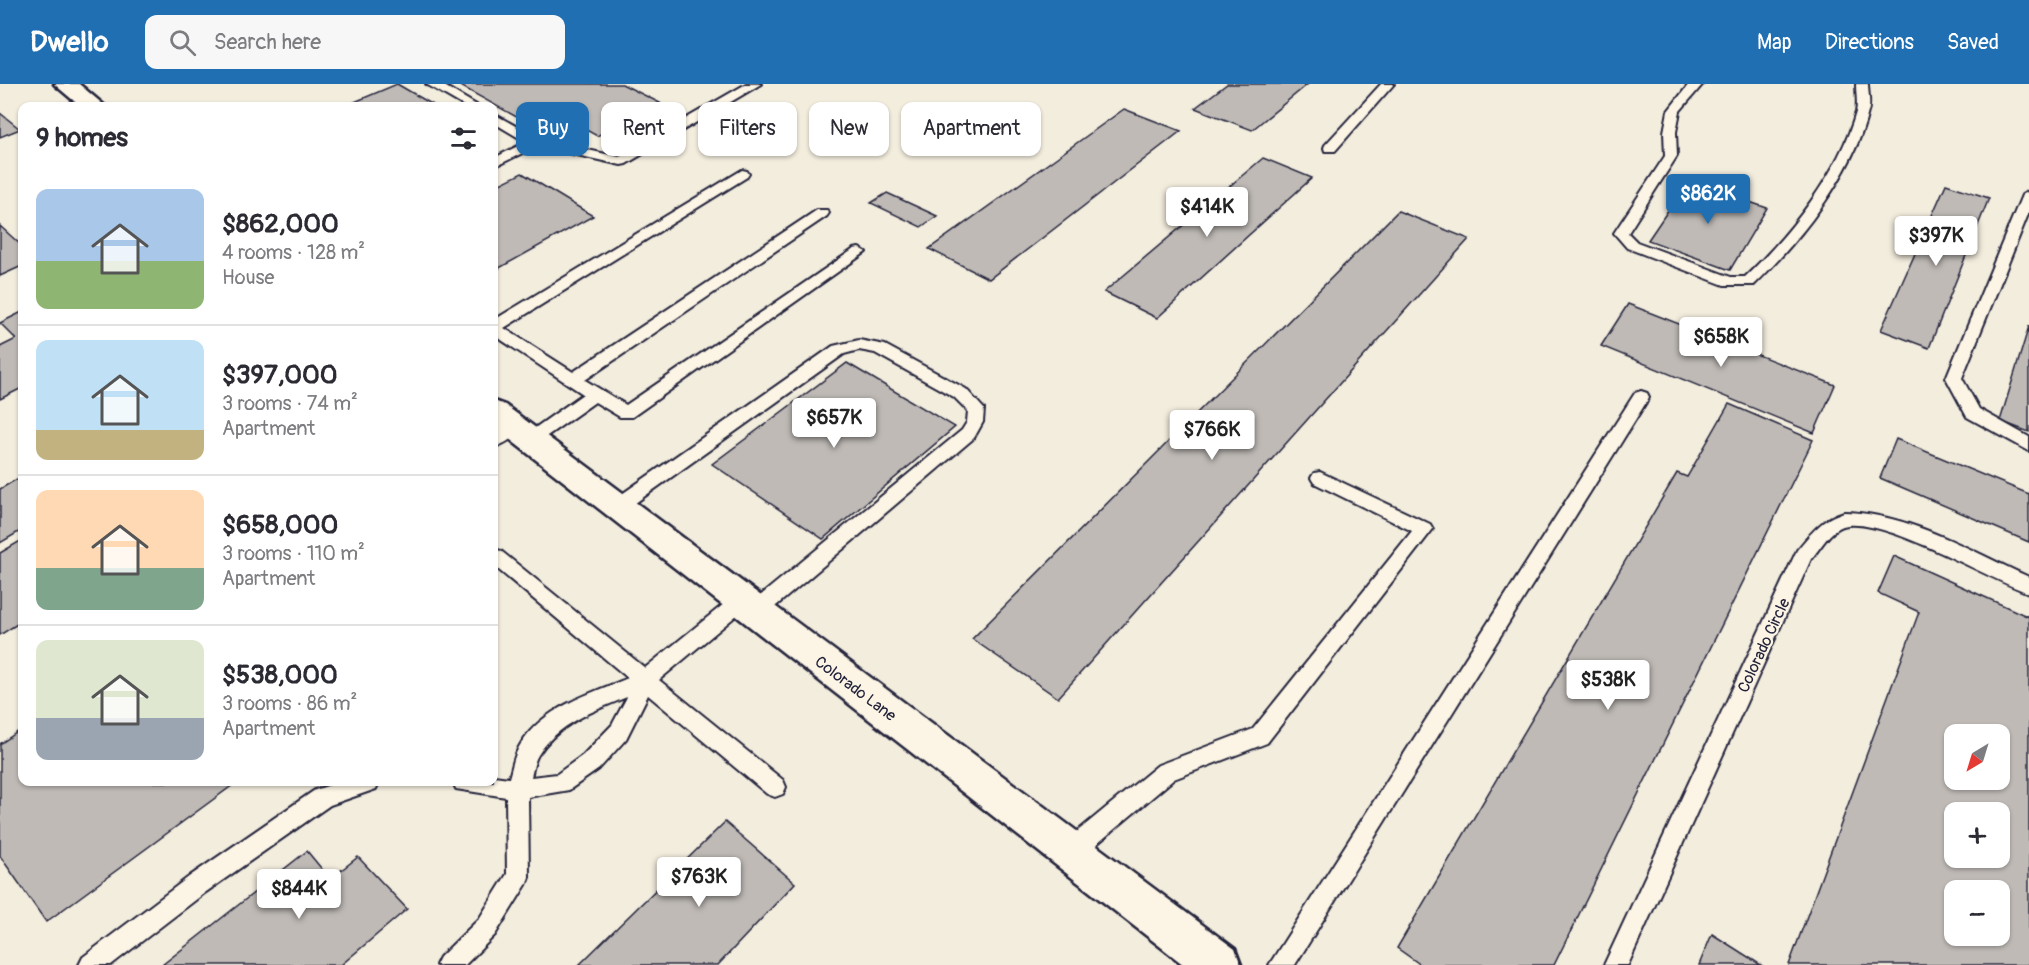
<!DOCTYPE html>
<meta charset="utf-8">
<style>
:root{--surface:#fff;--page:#f7f7f7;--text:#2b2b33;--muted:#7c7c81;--line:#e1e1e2;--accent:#1f6fb2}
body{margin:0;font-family:Pangolin,sans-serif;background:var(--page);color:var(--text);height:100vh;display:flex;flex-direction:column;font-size:22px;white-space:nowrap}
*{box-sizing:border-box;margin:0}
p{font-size:20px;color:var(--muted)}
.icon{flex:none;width:33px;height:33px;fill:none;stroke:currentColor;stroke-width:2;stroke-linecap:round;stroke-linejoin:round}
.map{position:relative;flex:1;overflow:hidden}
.drawer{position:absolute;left:18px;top:18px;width:480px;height:684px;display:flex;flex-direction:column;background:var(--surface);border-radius:12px;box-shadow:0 2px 4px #0004}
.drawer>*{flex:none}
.guide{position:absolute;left:516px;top:18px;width:570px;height:54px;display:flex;gap:12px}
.needle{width:39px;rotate:218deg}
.controls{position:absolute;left:1944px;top:640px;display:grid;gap:12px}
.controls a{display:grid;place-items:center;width:66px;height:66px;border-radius:12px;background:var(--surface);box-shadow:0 2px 4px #0004;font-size:30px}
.price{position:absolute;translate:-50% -51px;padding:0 14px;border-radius:6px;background:#fff;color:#222;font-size:20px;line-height:39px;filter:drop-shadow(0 2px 3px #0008)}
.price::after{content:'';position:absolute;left:50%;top:36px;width:18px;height:14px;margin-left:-9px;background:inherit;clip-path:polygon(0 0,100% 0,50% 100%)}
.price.selected{background:var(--accent);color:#fff}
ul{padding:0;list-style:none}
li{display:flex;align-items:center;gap:18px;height:150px;padding:0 18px}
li+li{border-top:2px solid var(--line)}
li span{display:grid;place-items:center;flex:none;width:168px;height:120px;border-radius:12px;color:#555}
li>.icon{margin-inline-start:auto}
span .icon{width:72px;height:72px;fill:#fffc;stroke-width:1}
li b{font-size:26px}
h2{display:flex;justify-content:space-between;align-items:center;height:72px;padding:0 18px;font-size:26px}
.pill{padding:0 21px;border-radius:12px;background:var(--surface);box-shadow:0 2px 4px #0004;font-size:21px;line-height:54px}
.pill.selected{background:var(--accent);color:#fff}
header{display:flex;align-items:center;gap:36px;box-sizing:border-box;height:84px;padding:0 30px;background:var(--accent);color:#fff}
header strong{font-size:28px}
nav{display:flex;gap:33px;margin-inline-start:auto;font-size:21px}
.search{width:420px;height:54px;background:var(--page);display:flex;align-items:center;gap:15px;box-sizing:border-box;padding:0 21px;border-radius:12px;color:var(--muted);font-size:22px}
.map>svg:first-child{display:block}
</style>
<header>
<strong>Dwello</strong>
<div class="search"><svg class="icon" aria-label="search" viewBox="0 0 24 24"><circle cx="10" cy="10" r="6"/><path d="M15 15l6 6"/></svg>Search here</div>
<nav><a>Map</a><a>Directions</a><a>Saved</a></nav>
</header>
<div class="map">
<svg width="2029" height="881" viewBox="0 0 2029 881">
<rect width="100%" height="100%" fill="#f3edde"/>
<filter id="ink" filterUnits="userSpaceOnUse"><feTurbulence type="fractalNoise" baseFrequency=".0167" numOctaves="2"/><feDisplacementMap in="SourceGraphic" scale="12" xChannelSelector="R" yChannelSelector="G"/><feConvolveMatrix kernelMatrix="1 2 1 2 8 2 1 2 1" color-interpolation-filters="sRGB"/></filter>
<g filter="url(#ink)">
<g fill="#bfbab6" stroke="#22223b" stroke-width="1.5" fill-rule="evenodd">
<path d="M397 0 435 22H345Z"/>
<path d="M457 0H622L660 19 597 52 556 29 531 41Z"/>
<path d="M1227 0H1308L1252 46 1195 24Z"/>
<path d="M1124 25 1181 47 989 195 929 165Z"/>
<path d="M0 29 20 45 0 53Z"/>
<path d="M1263 74 1312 94 1157 234 1104 208Z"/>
<path d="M522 89 593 132 494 187V103Z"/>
<path d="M1688 97 1767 124 1730 186 1648 156Z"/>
<path d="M1946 100 1989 114 1929 264 1881 246Z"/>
<path d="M887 109 937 132 921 143 871 119Z"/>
<path d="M1398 127 1469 155 1058 614 972 555Z"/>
<path d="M0 142 22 162V182L0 192Z"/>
<path d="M1628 220 1835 301 1814 349 1601 262Z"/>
<path d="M22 228V304L0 315V263L16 255 0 239Z"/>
<path d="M2029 242V348L2000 337Z"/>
<path d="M847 279 955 343 823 455 712 380Z"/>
<path d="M1729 320 1813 356 1554 881H1421L1397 864 1677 389 1687 393Z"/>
<path d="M1896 355 2029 410V458L1880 394Z"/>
<path d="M22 392V446L0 459V405Z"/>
<path d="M22 456V537L0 551V469Z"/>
<path d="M1894 472 2029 533V881H1789L1919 528 1878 509ZM1954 651H2000V696H1954ZM1954 729H2000V774H1954ZM1954 807H2000V852H1954Z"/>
<path d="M22 645V698H237L46 838 0 772V660Z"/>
<path d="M725 738 795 799 718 881H579Z"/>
<path d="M307 767 330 795 358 773 407 825 341 881H162Z"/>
<path d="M1712 850 1761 881H1699Z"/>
</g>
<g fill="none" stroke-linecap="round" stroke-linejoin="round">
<defs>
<g id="service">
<path d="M426 0H441L478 22H464Z"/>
<path d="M746 0H761L626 80 621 81 537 62 494 83V74L526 58 494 39V30L539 55 619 73Z"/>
<path d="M1381 0H1394L1335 67H1325L1324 64 1325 61Z"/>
<path d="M1689 0H1703L1680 27 1676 48 1677 72 1628 149 1637 158 1731 193H1745C1790 150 1839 89 1856 28 1858 20 1856 9 1856 0H1868C1868 9 1871 20 1868 28 1853 91 1799 157 1754 201H1724L1627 164 1614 149 1665 72 1664 48 1668 27Z"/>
<path d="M742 86 747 87 749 90 747 93 504 244 573 288 817 126H827L829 129 827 132 585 296 626 321 854 165 859 164 866 168 632 333H620L595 318 537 359H525L523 355 525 351 583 310 494 251V236Z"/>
<path d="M2029 107V128L1962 294 1979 325 2029 353V367L1967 333 1946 294 2022 111Z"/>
<path d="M859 256 885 261 966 305 984 325 983 338 974 354 763 533 756 535 749 533 746 527 749 521 962 346 967 338 968 327 954 313 875 269 859 266 844 270 624 427 618 429 612 427 609 422 612 417 833 262Z"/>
<path d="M1641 307 1647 309 1649 313 1647 317 1295 881H1269L1635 309Z"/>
<path d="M513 338 519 340 521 344C516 353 503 361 494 363V349Z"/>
<path d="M1320 388 1430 440 1433 445 1267 659 1174 695 1078 776 1070 779 1062 776 1059 768 1062 760 1158 681 1253 645 1412 447 1314 399 1311 394 1314 389Z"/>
<path d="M1844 428C1908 429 1971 467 2029 493V509C1988 495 1882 431 1843 442 1830 446 1820 465 1811 475L1628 881H1604L1797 466C1812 448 1822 435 1844 428Z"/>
<path d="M494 465 501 467 645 584 735 511 742 508 749 511 752 516 749 521 659 596 783 696 786 703 783 710 775 713 767 710 648 611 626 655 599 685 569 706 528 713 529 793 526 801 495 851 465 881H436L440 873 479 835 507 790 506 713 456 705 453 698H494V692L509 694C512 684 514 672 519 663 540 624 590 610 628 594L494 482ZM627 613 612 641 583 671 557 690 531 693C533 686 534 677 538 671 558 639 594 627 627 613Z"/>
<path d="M340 698H379L376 705 330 721 206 808 111 881H79L83 873 190 792 315 706Z"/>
</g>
<g id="tertiary">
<path d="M54 0H79L105 22H80Z"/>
<path d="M494 317 505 321 1235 865 1241 881H1184L494 343Z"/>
</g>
</defs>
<use href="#service" stroke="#22223b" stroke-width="4"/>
<use href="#tertiary" stroke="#22223b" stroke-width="5"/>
<use href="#service" fill="#fcf5e5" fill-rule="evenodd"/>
<use href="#tertiary" fill="#fcf5e5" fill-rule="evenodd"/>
</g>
</g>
<g text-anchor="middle" stroke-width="4.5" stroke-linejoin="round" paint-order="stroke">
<g font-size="16" fill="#22223b" stroke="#fcf5e5">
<text transform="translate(1763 561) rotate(-65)" y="6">Colorado Circle</text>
<text transform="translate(856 604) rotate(37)" y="6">Colorado Lane</text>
</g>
</g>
</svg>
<div class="controls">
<a><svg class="needle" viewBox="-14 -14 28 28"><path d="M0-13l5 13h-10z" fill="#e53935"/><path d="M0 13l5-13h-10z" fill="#7c7c81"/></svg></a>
<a>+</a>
<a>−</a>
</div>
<b class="price selected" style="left:1708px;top:141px">$862K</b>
<b class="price" style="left:1207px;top:154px">$414K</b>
<b class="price" style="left:1936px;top:183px">$397K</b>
<b class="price" style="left:1721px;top:284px">$658K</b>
<b class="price" style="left:834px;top:365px">$657K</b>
<b class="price" style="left:1212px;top:377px">$766K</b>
<b class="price" style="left:1608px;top:627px">$538K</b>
<b class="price" style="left:699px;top:824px">$763K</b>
<b class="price" style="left:299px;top:836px">$844K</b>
<div class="guide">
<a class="pill selected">Buy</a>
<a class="pill">Rent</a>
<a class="pill">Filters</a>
<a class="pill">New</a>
<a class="pill">Apartment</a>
</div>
<section class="drawer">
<h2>9 homes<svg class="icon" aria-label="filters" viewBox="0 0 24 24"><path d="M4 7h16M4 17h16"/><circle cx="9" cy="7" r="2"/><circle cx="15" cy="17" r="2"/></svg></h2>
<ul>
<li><span style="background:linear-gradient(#a9c7e8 60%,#8fb573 0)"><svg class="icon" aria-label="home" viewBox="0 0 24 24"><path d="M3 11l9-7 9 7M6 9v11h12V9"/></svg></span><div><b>$862,000</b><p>4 rooms · 128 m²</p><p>House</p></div></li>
<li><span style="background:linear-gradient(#bfe0f5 75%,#c2b280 0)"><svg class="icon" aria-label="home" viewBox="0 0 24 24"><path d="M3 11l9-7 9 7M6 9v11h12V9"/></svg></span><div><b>$397,000</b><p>3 rooms · 74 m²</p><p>Apartment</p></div></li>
<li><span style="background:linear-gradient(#ffd9b3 65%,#7fa58c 0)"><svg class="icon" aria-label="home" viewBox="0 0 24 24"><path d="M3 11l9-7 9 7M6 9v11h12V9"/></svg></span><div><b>$658,000</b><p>3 rooms · 110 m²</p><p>Apartment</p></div></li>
<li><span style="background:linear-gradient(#dfe7d0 65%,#9aa5b1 0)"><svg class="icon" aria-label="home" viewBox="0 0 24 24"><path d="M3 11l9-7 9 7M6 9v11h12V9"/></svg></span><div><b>$538,000</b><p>3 rooms · 86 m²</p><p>Apartment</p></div></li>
</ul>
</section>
</div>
